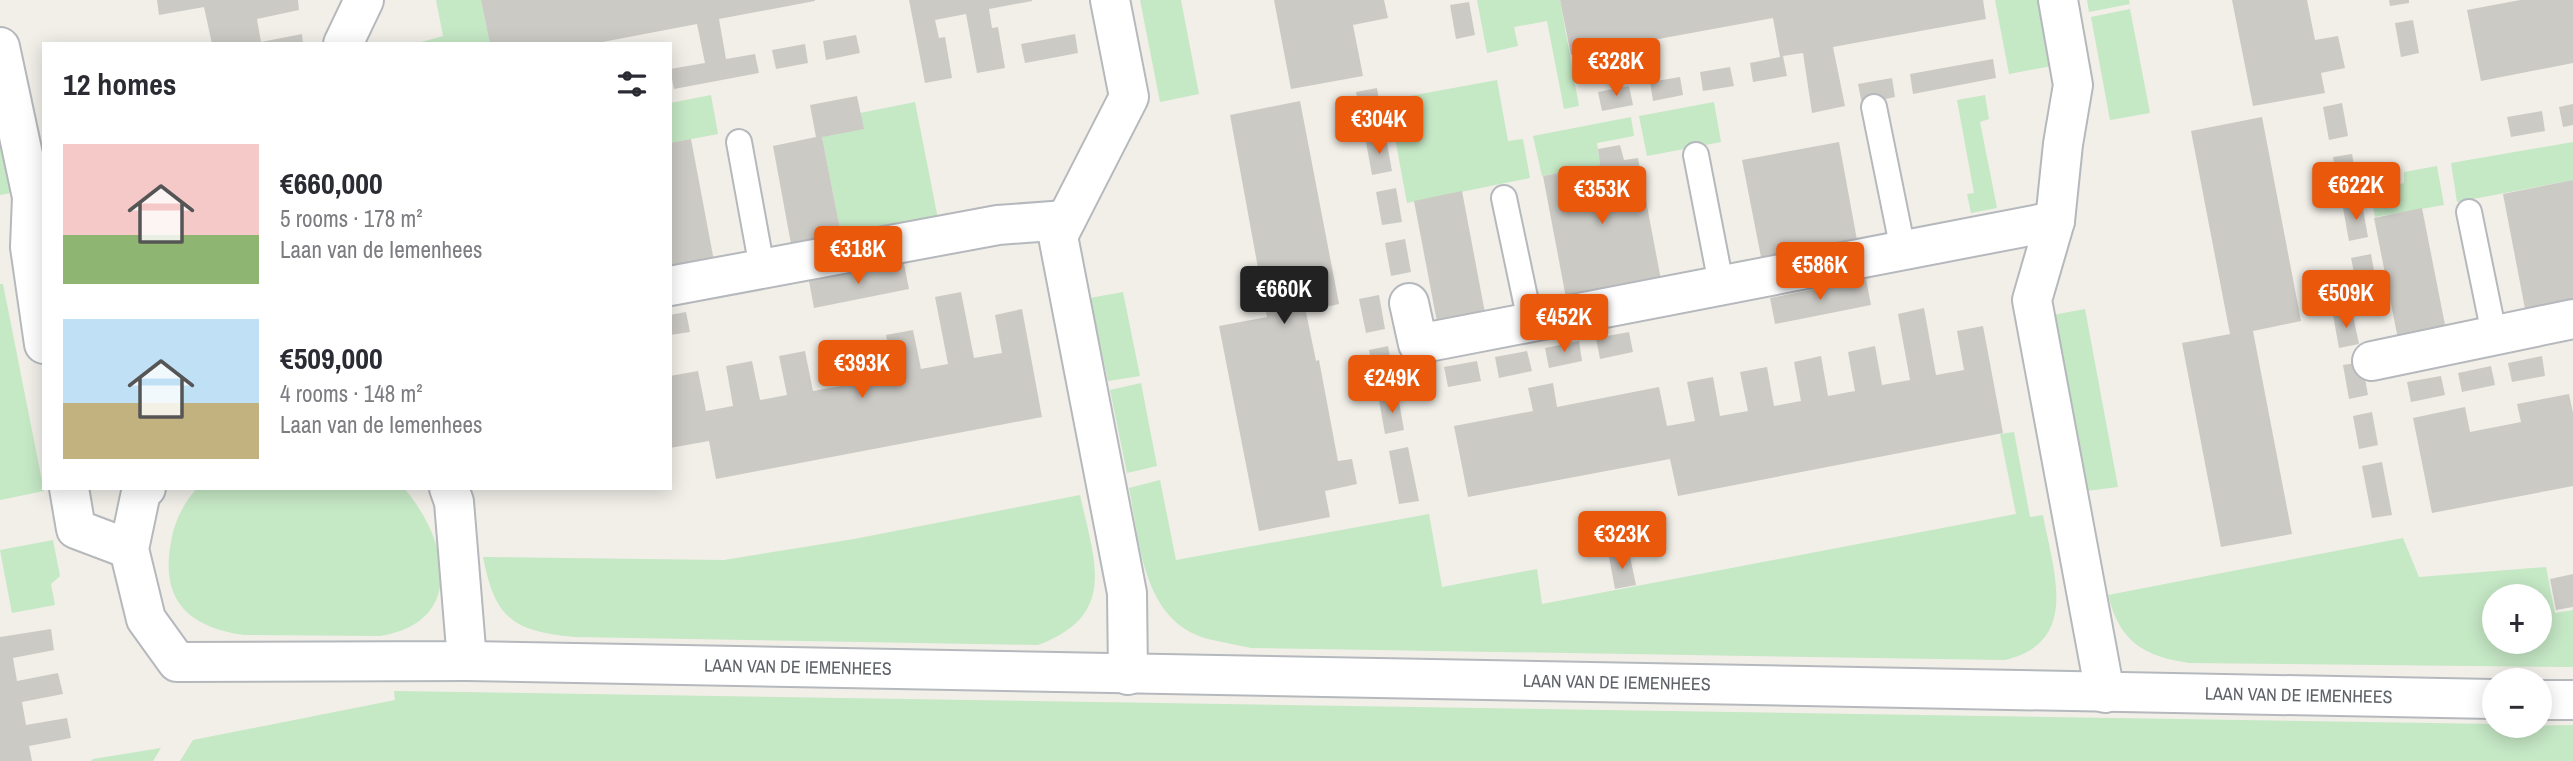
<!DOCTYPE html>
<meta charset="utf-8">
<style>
:root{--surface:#fff;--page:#f2f2f3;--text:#2b2b33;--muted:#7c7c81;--accent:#ea580c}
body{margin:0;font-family:"Archivo Narrow",sans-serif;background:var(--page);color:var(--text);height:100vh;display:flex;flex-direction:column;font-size:26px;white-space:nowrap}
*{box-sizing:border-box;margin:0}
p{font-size:23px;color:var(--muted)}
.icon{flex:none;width:38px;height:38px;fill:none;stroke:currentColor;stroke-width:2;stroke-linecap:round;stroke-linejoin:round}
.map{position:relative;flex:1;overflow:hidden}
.sheet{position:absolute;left:42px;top:42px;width:630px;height:448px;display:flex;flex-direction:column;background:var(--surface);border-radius:0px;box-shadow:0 4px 18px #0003}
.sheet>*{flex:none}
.fabs{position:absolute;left:2482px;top:584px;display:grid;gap:14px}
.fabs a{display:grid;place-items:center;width:70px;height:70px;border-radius:50%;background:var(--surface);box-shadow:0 4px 18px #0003;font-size:35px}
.price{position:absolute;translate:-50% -60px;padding:0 16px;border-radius:7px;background:var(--accent);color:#fff;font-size:23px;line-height:46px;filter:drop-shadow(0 2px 4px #0008)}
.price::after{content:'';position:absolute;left:50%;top:42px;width:21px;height:16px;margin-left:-10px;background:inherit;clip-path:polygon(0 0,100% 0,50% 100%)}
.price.on{background:#222;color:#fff}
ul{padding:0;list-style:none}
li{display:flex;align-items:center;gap:21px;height:175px;padding:0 21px}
li span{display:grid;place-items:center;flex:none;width:196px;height:140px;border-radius:0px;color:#555}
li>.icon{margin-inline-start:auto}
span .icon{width:84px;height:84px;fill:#fffc;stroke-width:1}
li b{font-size:30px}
h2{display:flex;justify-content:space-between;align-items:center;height:84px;padding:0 21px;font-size:30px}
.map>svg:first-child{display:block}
</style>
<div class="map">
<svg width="2573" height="761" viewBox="0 0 2573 761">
<rect width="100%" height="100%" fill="#f1efe8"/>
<g fill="#c5e8c5" fill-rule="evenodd">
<path d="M436 0H481L490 44H414L443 36Z"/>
<path d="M1140 0H1181L1199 94 1160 102Z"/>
<path d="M1477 0H1560L1579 106 1564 109 1547 21 1514 27 1518 46 1487 53Z"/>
<path d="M1995 0H2039L2052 66 2009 74Z"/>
<path d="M2087 0H2129L2130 4 2089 12Z"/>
<path d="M2130 9 2150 113 2110 120 2091 17Z"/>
<path d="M1497 80 1508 141 1523 139 1530 178 1407 203 1388 100Z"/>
<path d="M711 95 718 134 670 143V103Z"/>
<path d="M1985 95 1989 119 1980 122 1997 208 1971 213 1967 194 1974 193 1957 100Z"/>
<path d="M915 102 938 219 792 244 841 234 822 137 860 113Z"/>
<path d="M1714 102 1721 142 1647 156 1639 116Z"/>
<path d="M1631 117 1634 136 1597 143 1600 165 1542 176 1533 136Z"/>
<path d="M0 134 11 193 0 195Z"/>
<path d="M2573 142V180L2457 202 2451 163Z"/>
<path d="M2437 166 2444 205 2375 217 2370 190 2404 183V172Z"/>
<path d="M0 284H3L44 491 0 500Z"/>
<path d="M1123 292 1140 376 1108 381 1090 298Z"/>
<path d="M2085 309 2118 487 2086 491 2053 315Z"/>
<path d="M1141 383 1157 466 1127 473 1110 390Z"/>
<path d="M2014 432 2030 517 2043 515C2053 571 2081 642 2005 660L1251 648C1236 645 1222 642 1208 639 1142 621 1140 542 1129 488L1160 480 1176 560 1429 514 1442 587 1537 569 1542 604 2016 514 2000 434Z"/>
<path d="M197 488H404C447 538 468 622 380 636L244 635C188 627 160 600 171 542 174 522 183 504 197 488Z"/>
<path d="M1080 495C1094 560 1119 615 1038 645L574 637C512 631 495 618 483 557L724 560 854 539Z"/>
<path d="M2403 538 2419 577 2546 567 2555 613 2573 610V667L2189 663C2143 656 2120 642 2108 595ZM2494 597H2539V642H2494Z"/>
<path d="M53 540 60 576 51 584 55 605 12 613 0 550Z"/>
<path d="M394 691 2494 724V726L2573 725V761H180L193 740 395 700Z"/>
<path d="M161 748 153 761H91L93 759Z"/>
</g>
<g fill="#cccac5">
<path d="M157 0H298L299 10 257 19 261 42 302 34 303 44H212L204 7 159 15Z"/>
<path d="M481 0H815V1L719 19 726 59 755 54 759 73 674 89 670 69 705 63 697 24 592 44H490Z"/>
<path d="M909 0H1032V1L989 9 992 28 998 27 1005 68 977 73 966 14 935 20 939 38 945 37 952 78 925 83Z"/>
<path d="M1274 0H1384L1388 18 1353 25 1363 76 1291 89Z"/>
<path d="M1560 0H1983L1986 19 1833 47 1845 106 1812 113 1803 53 1783 56 1787 76 1753 82 1750 63 1780 57 1773 18 1571 55Z"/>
<path d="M2232 0H2307L2315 40 2338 36 2345 68 2321 73 2325 93 2253 106Z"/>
<path d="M2389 0H2409V3L2390 6Z"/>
<path d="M2520 0H2573V63L2481 81 2467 10Z"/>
<path d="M1469 2 1475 35 1456 39 1450 5Z"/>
<path d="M2413 20 2419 53 2401 57 2395 23Z"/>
<path d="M1075 34 1078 53 1025 63 1021 44Z"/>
<path d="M856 35 860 53 826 60 823 41Z"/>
<path d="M805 44 808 63 776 69 772 50Z"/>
<path d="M1993 59 1996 78 1913 94 1910 74Z"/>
<path d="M1730 67 1734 86 1703 91 1700 72Z"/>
<path d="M1680 77 1683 95 1653 101 1650 82Z"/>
<path d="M1892 78 1895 97 1862 104 1858 84Z"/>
<path d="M1629 86 1633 105 1602 111 1598 92Z"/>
<path d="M1377 88 1382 119 1362 123 1356 92Z"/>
<path d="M857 96 864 129 822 137 841 234 791 244 773 146 816 137 810 105Z"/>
<path d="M1300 101 1339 304 1306 312 1316 361 1319 360 1338 461 1352 459 1357 484 1325 491 1330 517 1259 531 1219 326 1267 317 1230 115Z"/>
<path d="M2342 103 2348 136 2329 140 2323 107Z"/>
<path d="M2573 104V125L2563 127 2559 107Z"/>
<path d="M2542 111 2545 131 2511 137 2507 117Z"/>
<path d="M2262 117 2301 321 2253 331 2292 534 2221 547 2182 343 2230 334 2191 131Z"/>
<path d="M1386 138 1392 171 1372 175 1366 142Z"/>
<path d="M691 139 714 261 670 269V143Z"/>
<path d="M1839 142 1857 240 1761 257 1742 160Z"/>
<path d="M1620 145 1624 160 1638 158 1661 280 1566 298 1543 176 1600 165 1598 149Z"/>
<path d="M2352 154 2358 187 2339 191 2333 157Z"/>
<path d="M2573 180V305L2526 314 2503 194Z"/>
<path d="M1396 188 1402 222 1382 225 1376 192Z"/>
<path d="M1462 191 1485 313 1437 322 1414 201Z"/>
<path d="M2362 204 2368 237 2349 241 2343 208Z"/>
<path d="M2422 208 2446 330 2398 339 2374 218Z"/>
<path d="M1405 239 1411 272 1391 276 1385 243Z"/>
<path d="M2371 254 2377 288 2358 292 2351 258Z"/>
<path d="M904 264 909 289 814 308 809 281Z"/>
<path d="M1866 279 1871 305 1775 324 1770 298Z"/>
<path d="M961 292 974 358 1002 353 995 315 1022 309 1042 417 716 479 709 441 670 448V376L698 371 706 411 733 406 726 366 752 361 760 400 787 395 779 356 805 351 813 391 841 386 833 345 858 341 866 380 894 375 886 335 913 330 921 369 948 364 935 297Z"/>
<path d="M1379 295 1385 329 1366 333 1359 299Z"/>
<path d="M1924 308 1936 375 1964 370 1957 331 1983 326 2003 433 1678 496 1670 459 1468 497 1454 426 1533 411 1528 388 1553 383 1557 407 1659 387 1667 426 1695 421 1687 382 1713 377 1720 416 1748 411 1740 372 1767 367 1774 406 1801 401 1794 362 1821 356 1828 396 1855 391 1848 352 1875 346 1882 385 1910 380 1898 314Z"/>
<path d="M2352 311 2359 344 2339 348 2333 315Z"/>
<path d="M686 312 690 332 670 335V315Z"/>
<path d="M1629 332 1633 352 1600 359 1596 338Z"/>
<path d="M1579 341 1582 361 1549 368 1545 348Z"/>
<path d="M1388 346 1394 379 1375 382 1369 350Z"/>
<path d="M1527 351 1532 371 1499 378 1495 357Z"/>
<path d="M2542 356 2545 376 2512 382 2508 363Z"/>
<path d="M1477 361 1481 381 1448 387 1444 367Z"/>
<path d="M2362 362 2368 395 2349 399 2343 365Z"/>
<path d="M2491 366 2495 385 2462 392 2458 373Z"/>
<path d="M2441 376 2445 395 2411 402 2407 382Z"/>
<path d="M2569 394 2573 413V486L2432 513 2413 418 2465 407 2470 432 2521 422 2517 404Z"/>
<path d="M1398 396 1404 430 1385 434 1379 400Z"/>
<path d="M2372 412 2378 445 2359 449 2353 416Z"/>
<path d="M1408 447 1419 501 1399 504 1389 451Z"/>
<path d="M2382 462 2392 515 2372 518 2362 466Z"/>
<path d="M1629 552 1636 585 1615 589 1609 557Z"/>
<path d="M2573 574V607L2556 610 2550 579Z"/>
<path d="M51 629 54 650 13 658 17 681 58 673 63 694 22 702 26 725 67 718 71 738 29 746 32 761H0V637Z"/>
</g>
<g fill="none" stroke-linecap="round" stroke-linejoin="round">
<defs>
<g id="lane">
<path d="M1874 107 1903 250"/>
<path d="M739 142 762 268"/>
<path d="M1696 155 1721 284"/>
<path d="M1504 198 1530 321"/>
<path d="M2469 212 2494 334"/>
</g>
<g id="street">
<path d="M1110 0 1129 97 1058 236 1127 593 1128 675"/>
<path d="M2058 0 2073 85 2063 144 2055 221 2032 300 2105 693"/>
<path d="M343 44 364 0"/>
<path d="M0 47 32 197 30 247 44 344"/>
<path d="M670 286 998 225 1066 220"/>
<path d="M1409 303 1418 344 2055 221"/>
<path d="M2372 361 2573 319"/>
<path d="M69 488 76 529 129 549"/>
<path d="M146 488 141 492 129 549 146 619 177 662 467 661 454 502 449 488"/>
<path id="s1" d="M467 661 2494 699"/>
<path d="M2539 700H2573"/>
</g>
</defs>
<use href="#lane" stroke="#b5b8bc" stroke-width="28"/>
<use href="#street" stroke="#b5b8bc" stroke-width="42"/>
<use href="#lane" stroke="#fff" stroke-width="24"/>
<use href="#street" stroke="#fff" stroke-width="38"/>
</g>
<g text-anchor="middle" stroke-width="5" stroke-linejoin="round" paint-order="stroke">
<g font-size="18" fill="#5f6368" stroke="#fff">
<text dy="6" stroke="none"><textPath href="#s1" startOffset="331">LAAN VAN DE IEMENHEES</textPath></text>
<text dy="6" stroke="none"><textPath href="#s1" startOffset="1150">LAAN VAN DE IEMENHEES</textPath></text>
<text dy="6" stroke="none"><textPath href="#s1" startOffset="1832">LAAN VAN DE IEMENHEES</textPath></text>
</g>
</g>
</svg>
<div class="fabs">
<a>+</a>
<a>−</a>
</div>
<b class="price" style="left:1616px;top:98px">€328K</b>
<b class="price" style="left:1379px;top:156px">€304K</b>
<b class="price" style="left:2356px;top:222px">€622K</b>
<b class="price" style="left:1602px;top:226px">€353K</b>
<b class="price" style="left:858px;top:286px">€318K</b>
<b class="price" style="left:1820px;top:302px">€586K</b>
<b class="price on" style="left:1284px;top:326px">€660K</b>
<b class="price" style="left:2346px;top:330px">€509K</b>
<b class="price" style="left:1564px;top:354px">€452K</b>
<b class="price" style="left:862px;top:400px">€393K</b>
<b class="price" style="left:1392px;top:415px">€249K</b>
<b class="price" style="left:1622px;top:571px">€323K</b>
<section class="sheet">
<h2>12 homes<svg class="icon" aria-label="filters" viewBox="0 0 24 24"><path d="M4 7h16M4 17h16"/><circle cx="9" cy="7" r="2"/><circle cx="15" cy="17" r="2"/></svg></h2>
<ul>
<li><span style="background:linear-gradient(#f6c9c9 65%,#8fb573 0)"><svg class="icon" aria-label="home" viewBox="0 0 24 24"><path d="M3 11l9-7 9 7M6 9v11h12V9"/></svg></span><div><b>€660,000</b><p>5 rooms · 178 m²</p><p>Laan van de Iemenhees</p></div></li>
<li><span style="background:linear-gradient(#bfe0f5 60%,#c2b280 0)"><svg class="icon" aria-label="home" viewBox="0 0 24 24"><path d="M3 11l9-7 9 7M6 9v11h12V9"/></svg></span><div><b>€509,000</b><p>4 rooms · 148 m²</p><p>Laan van de Iemenhees</p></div></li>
</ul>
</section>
</div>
